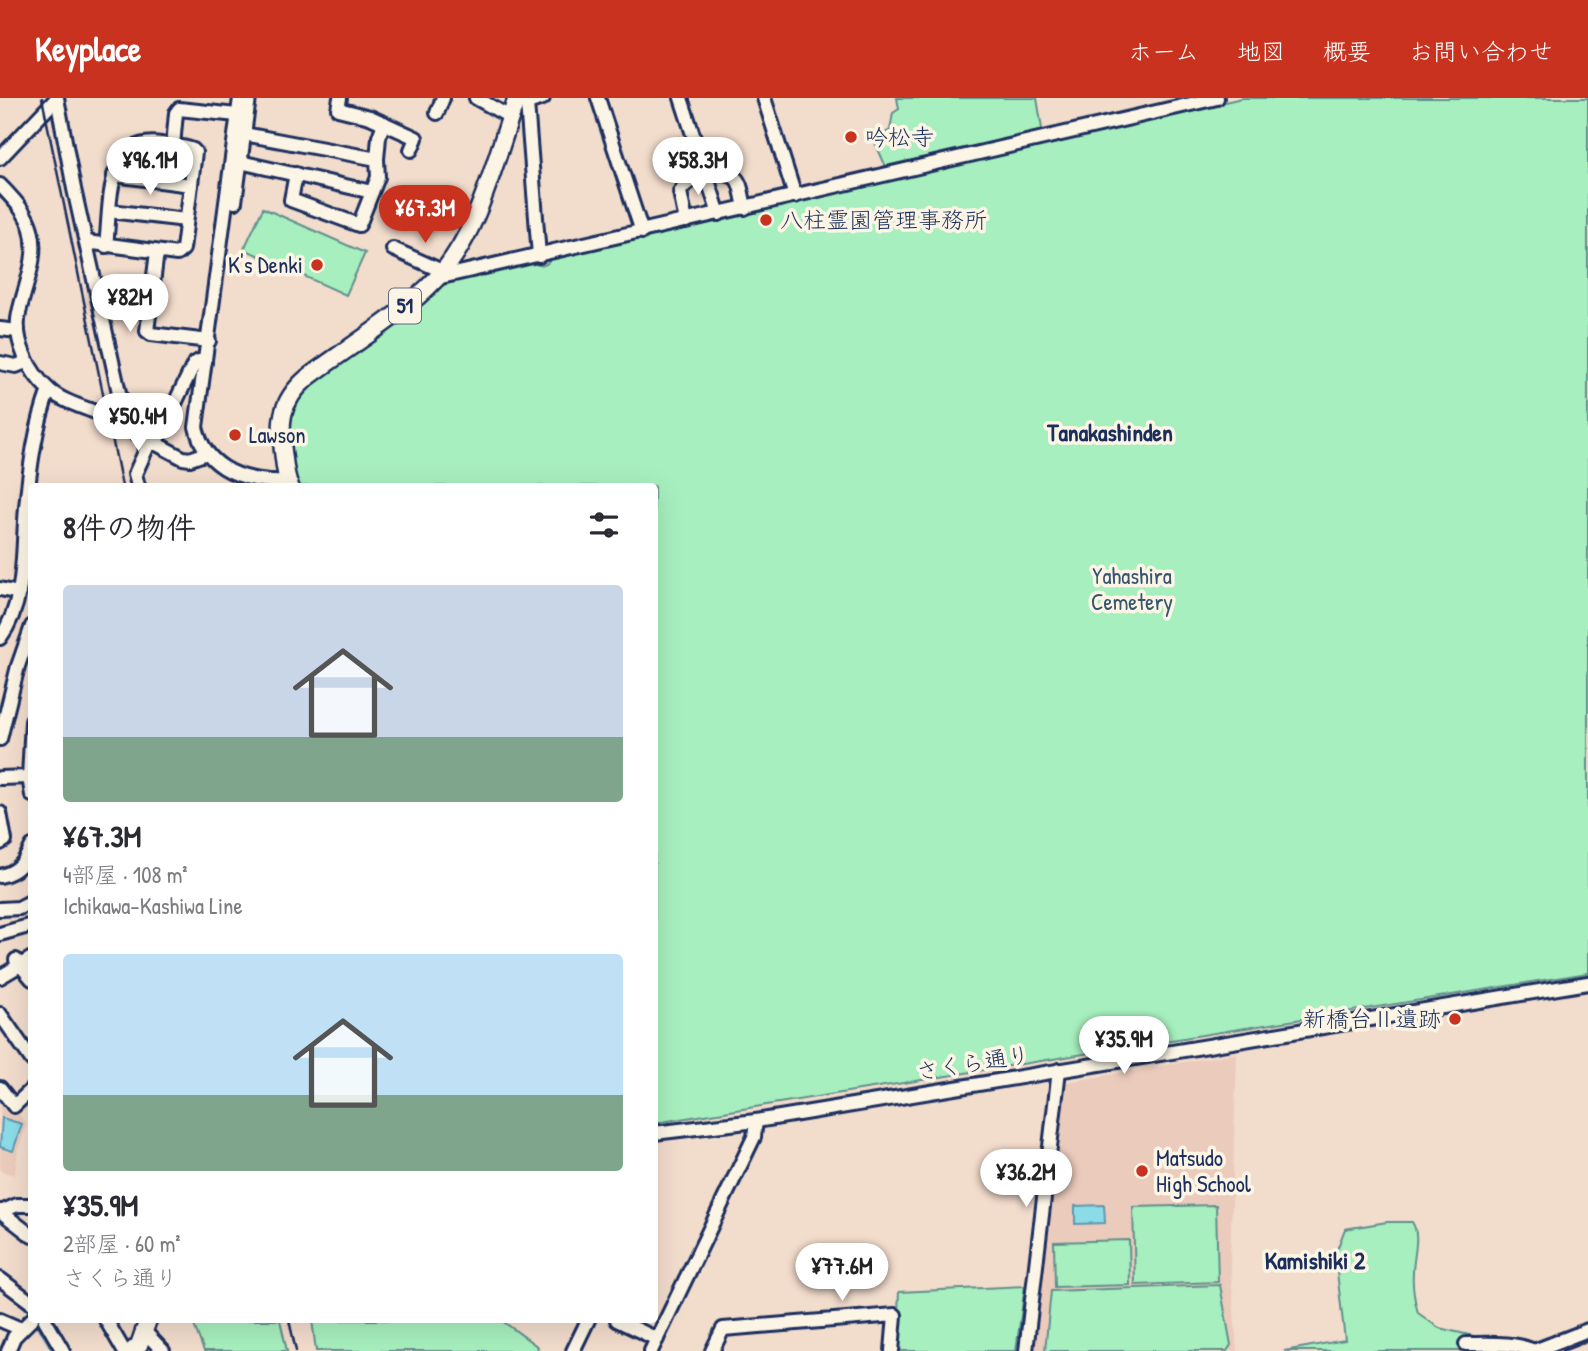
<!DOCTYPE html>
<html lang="ja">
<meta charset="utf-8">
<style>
:root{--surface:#fff;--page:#f7f7f7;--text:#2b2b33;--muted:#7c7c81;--accent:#c8321e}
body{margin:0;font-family:"Patrick Hand","Klee One",sans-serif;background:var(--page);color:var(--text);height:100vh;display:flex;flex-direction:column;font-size:26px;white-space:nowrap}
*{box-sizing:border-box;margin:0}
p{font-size:23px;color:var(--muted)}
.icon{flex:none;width:38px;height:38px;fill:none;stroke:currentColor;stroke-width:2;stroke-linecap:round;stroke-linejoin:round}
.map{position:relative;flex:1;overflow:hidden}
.side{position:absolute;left:28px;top:385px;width:630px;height:840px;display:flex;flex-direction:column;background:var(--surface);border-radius:7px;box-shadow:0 7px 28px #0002}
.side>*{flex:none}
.price{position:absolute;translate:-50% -60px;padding:0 16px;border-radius:24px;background:#fff;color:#222;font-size:23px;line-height:46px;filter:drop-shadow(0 2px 4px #0008)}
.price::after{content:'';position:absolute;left:50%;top:42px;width:21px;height:16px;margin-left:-10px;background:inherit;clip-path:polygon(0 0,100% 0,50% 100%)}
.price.active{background:var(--accent);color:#fff}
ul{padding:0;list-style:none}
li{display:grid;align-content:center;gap:14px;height:371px;padding:0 35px}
li span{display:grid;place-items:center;height:217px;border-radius:7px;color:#555}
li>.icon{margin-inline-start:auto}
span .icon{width:126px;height:126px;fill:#fffc;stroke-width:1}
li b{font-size:30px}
h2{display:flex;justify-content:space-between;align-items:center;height:84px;padding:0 35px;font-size:30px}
header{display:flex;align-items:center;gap:42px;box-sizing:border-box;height:98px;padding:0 35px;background:var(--accent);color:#fff}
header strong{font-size:33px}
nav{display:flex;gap:38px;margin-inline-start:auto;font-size:24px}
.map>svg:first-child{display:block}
</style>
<header>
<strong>Keyplace</strong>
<nav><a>ホーム</a><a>地図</a><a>概要</a><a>お問い合わせ</a></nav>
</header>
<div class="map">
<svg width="1588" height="1253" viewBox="0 0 1588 1253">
<rect width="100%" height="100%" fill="#f2dccc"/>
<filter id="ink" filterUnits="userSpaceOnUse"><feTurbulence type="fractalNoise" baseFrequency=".0143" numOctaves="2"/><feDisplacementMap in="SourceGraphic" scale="14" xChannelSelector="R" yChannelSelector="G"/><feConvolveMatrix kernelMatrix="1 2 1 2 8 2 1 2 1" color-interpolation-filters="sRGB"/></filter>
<g filter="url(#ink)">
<g fill="#ebcbbb">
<path d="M1237 955 1230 1161 1237 1253H1032L1062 985Z"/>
<path d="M0 995 27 1026 18 1051 15 1077 0 1073Z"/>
</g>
<g fill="#a7efbe" stroke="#618f8e" stroke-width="2">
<path d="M897 0H1037L1043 37 886 69 874 42 890 32 893 15 899 11Z"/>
<path d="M1242 0H1588V875L655 1025 654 388H298C285 359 282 322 299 295L439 186 530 163C540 170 547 169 553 158Z"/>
<path d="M263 110 365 155 346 197 244 151Z"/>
<path d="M1216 1107 1218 1184 1135 1187 1133 1109Z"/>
<path d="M1387 1124H1412C1421 1137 1413 1159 1413 1175 1412 1189 1414 1201 1418 1215L1439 1230 1487 1241 1517 1253H1284L1345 1242 1335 1157 1345 1131Z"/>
<path d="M1129 1142 1130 1187 1055 1189 1054 1144Z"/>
<path d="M1220 1187 1231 1247 1227 1253H1045L1051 1193Z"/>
<path d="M1025 1188 1016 1253H896L899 1194Z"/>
<path d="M192 1222H280L287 1253H204Z"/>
<path d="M312 1222H501L538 1249 537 1253H316Z"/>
</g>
<g fill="#8cdce8" stroke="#5f97b1" stroke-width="2">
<path d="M2 1020 22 1026 13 1053 0 1049Z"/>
<path d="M1104 1107 1105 1125 1075 1126V1108Z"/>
</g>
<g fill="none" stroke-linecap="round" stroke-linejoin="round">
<g stroke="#5f97b1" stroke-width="2.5">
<path d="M0 1190 22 1206 32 1218"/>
<path d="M35 1223 53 1253"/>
</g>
<defs>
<g id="minor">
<path d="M57 0 74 91 124 317 123 328 183 360 190 361 207 355"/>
<path d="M240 0 196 329C206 373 247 385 288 383"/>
<path d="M340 0 338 11 370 19 416 40 411 52"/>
<path d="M476 0 510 19"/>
<path d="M522 0 527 5 543 0"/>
<path d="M598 0 642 134"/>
<path d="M681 0 719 116"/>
<path d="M764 0 795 98"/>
<path d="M527 5 539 158"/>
<path d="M437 15 443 0"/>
<path d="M244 36 377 61 378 79 359 127 291 102 296 76"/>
<path d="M173 48 176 15 179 11 237 17"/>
<path d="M0 60 57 0"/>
<path d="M377 61 379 39 384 25"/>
<path d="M240 64 372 94"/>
<path d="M114 77 191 87"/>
<path d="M0 87C12 100 26 113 31 131 39 159 25 187 19 215 13 242 29 274 49 292 62 303 82 309 98 315"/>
<path d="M235 104 249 0"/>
<path d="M110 113 186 122"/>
<path d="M686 123 680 94 683 89 705 72C740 79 738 74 745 110"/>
<path d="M86 144 177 156 183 151 195 54 193 52C184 48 172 48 161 46 104 38 111 110 106 148"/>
<path d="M393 151 442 173"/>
<path d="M157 154 147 233 151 236 209 243"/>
<path d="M437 180 1217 0"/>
<path d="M0 231 18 233"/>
<path d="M0 265 16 268 26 264"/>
<path d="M155 346 194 266 199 263 205 264"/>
<path d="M138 388 135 376 150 343"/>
<path d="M0 491 19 495"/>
<path d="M0 540C27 503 22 452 26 409 30 369 35 329 49 292"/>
<path d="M32 623 29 679 32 697"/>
<path d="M0 641 18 568 32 528"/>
<path d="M0 680 29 679"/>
<path d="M0 715 5 742 0 745"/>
<path d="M0 778C18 774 24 765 32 748"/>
<path d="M0 811 19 810 32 803"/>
<path d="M0 836 32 827"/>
<path d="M16 862 32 881"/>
<path d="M0 879 32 860"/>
<path d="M0 916 32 962"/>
<path d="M0 990 14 1008 32 991"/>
<path d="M654 1035 756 1023 1588 885"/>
<path d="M0 1113 32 1138"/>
<path d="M1 1114 17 1107H32"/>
<path d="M0 1181 32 1205"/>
<path d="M0 1222 21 1231"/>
<path d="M45 1222 63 1253"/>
<path d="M106 1222 124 1253"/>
<path d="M617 1222 657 1241"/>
<path d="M144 1233 163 1253"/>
<path d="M1466 1246C1489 1246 1513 1244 1535 1253"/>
<path d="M8 1253 14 1239 32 1221"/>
<path d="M573 1253 588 1222"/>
<path d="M651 1253 754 1039 756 1023"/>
<path d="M712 1253 723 1231 895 1217 892 1253"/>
<path d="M1026 1253 1059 972"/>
<path d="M1534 1253 1588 1232"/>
</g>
<g id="major">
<path d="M290 388C286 380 285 370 284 361 279 326 279 304 307 280 348 249 401 218 436 181 479 137 496 57 517 0"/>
<path d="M132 1253 139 1247 148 1222"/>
</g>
</defs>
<use href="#minor" stroke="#1b2f5e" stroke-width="18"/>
<use href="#major" stroke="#1b2f5e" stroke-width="21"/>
<use href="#minor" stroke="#fcf5e5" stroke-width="12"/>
<use href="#major" stroke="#fcf5e5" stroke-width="16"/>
<g stroke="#1b2f5e" stroke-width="2.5">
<path d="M42 0 122 388"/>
<path d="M289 1222 296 1253"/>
<path d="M1562 1253 1588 1243"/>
</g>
<defs>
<path id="minor-bridge" d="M98 315 123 328"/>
</defs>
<use href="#minor-bridge" stroke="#1b2f5e" stroke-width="18" stroke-linecap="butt"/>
<use href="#minor-bridge" stroke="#fcf5e5" stroke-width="12"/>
</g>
</g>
<g fill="#c8321e" stroke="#fcf5e5" stroke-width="2.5">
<circle cx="851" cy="39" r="7"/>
<circle cx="766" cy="122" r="7"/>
<circle cx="317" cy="167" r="7"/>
<circle cx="235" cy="337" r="7"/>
<circle cx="1455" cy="921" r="7"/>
<circle cx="1142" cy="1073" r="7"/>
</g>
<g text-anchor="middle" stroke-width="7" stroke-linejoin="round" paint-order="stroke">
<rect fill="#fcf5e5" stroke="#5e6a86" stroke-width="2" x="389" y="190.5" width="32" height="35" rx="5"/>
<g font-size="21" font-weight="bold" fill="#1b2f5e">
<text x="405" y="215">51</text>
</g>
<g font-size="23" fill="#1b2f5e" stroke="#fcf5e5" text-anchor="start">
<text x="865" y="47">吟松寺</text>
<text x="780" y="130">八柱霊園管理事務所</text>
<text x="303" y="175" text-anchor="end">K's Denki</text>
<text x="249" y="345">Lawson</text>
<text x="1441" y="929" text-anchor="end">新橋台Ⅱ遺跡</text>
<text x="1156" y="1068">Matsudo<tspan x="1156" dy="26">High School</tspan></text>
</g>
<g font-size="23" fill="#375571" stroke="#fcf5e5">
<text x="1132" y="486">Yahashira<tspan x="1132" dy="26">Cemetery</tspan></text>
</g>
<g font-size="23" fill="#1b2f5e" stroke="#fcf5e5">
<text transform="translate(973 965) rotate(-9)" y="8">さくら通り</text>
</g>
<g font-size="24" font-weight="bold" fill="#1b2f5e" stroke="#fcf5e5">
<text x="1110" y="343">Tanakashinden</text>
<text x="1315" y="1171">Kamishiki 2</text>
</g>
</g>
</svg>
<b class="price" style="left:150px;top:99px">¥96.1M</b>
<b class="price" style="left:698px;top:99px">¥58.3M</b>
<b class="price active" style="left:425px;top:147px">¥67.3M</b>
<b class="price" style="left:130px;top:236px">¥82M</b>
<b class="price" style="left:138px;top:355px">¥50.4M</b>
<b class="price" style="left:1124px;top:978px">¥35.9M</b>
<b class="price" style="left:1026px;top:1111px">¥36.2M</b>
<b class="price" style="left:842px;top:1205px">¥77.6M</b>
<section class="side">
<h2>8件の物件<svg class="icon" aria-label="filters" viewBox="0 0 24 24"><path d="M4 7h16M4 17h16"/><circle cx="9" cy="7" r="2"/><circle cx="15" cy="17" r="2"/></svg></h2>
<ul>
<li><span style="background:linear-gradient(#c9d6e8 70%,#7fa58c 0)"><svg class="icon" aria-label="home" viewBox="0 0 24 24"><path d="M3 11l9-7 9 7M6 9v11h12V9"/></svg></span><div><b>¥67.3M</b><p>4部屋 · 108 m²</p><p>Ichikawa-Kashiwa Line</p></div></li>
<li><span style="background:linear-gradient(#bfe0f5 65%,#7fa58c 0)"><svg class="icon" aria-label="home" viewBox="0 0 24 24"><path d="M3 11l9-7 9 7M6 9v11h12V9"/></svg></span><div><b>¥35.9M</b><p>2部屋 · 60 m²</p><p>さくら通り</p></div></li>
</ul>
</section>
</div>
